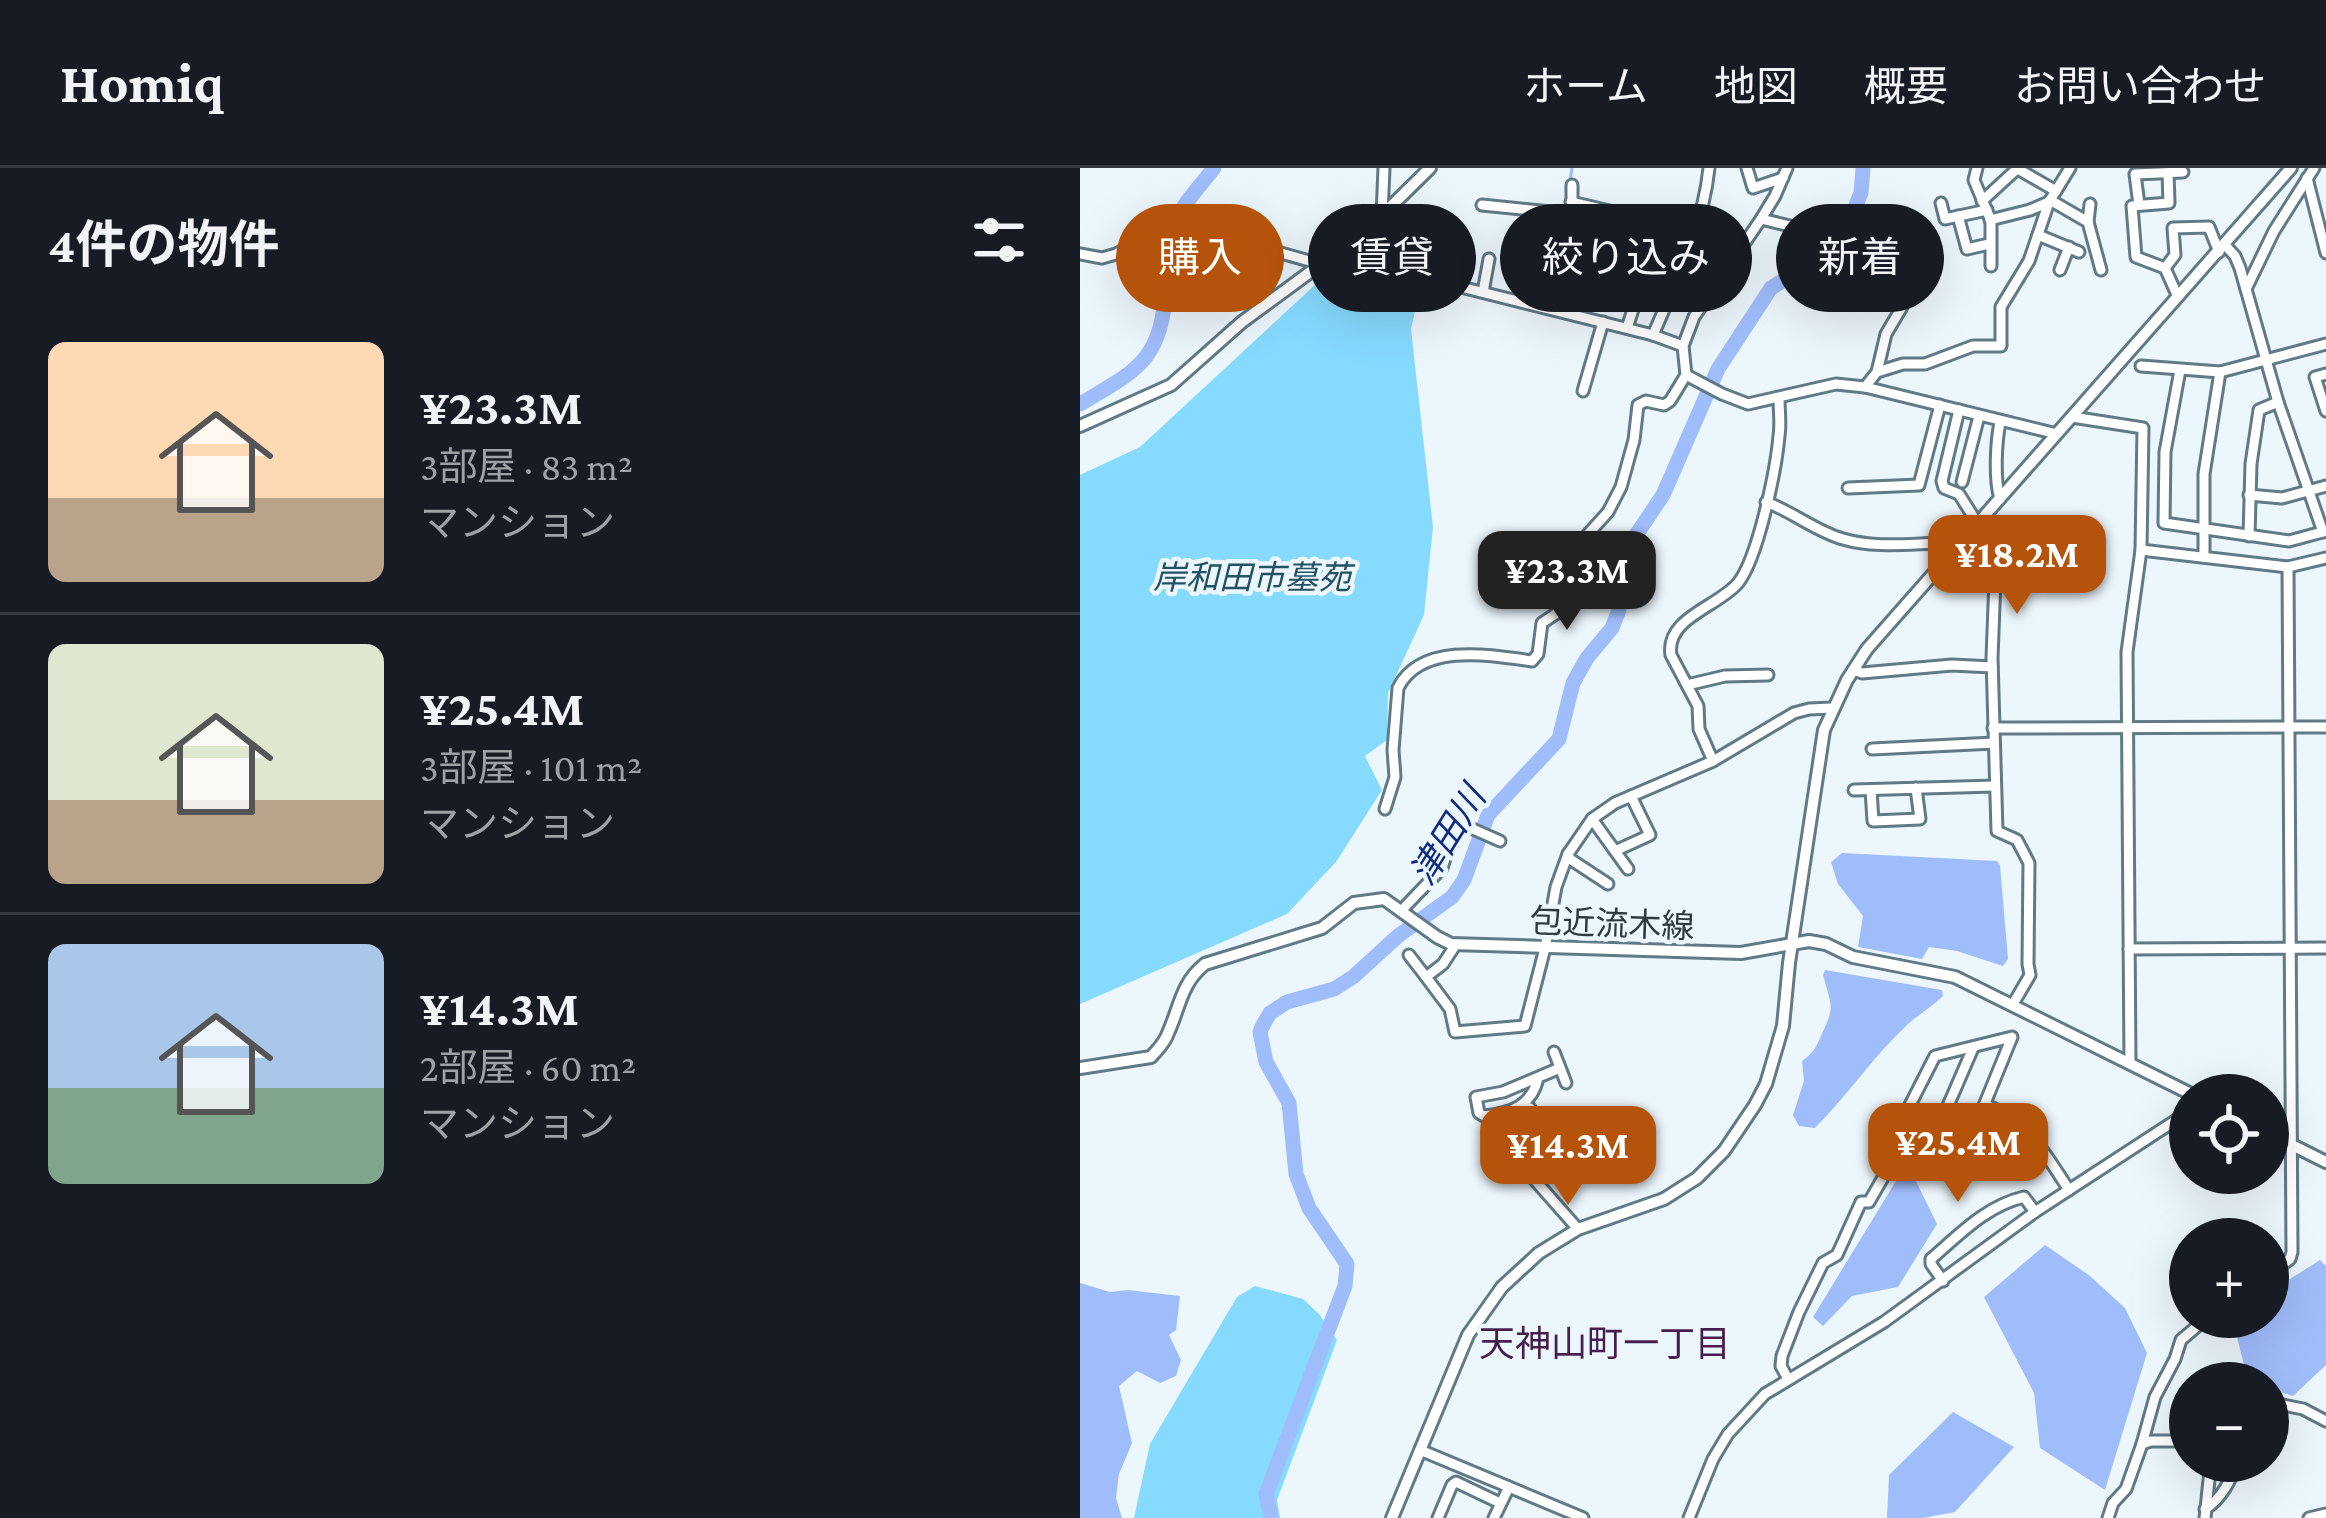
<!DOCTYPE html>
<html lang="ja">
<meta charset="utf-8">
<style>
:root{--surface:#171b24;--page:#242831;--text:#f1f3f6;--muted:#9ea1a6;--line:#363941;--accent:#b45309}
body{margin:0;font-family:"Crimson Pro","Noto Sans JP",serif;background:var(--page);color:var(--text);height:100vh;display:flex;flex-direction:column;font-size:45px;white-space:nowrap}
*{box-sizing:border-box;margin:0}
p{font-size:39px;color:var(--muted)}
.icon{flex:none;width:66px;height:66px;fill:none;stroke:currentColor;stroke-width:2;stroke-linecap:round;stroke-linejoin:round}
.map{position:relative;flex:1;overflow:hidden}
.details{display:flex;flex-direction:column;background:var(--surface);width:1080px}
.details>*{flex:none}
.guide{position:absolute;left:36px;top:36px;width:1029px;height:108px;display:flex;gap:24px}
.tools{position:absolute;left:1089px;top:906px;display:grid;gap:24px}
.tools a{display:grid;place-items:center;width:120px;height:120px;border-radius:50%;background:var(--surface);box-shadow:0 12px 48px #0002;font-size:60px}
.price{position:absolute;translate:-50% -102px;padding:0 27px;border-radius:24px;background:var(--accent);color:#fff;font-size:39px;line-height:78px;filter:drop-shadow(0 3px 6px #0008)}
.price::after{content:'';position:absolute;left:50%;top:72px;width:36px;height:27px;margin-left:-18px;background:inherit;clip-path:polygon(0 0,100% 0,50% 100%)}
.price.selected{background:#222;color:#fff}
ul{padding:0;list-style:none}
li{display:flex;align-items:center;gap:36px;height:300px;padding:0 48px}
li+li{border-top:3px solid var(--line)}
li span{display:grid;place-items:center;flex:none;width:336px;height:240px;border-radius:18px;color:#555}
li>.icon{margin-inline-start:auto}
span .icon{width:144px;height:144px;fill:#fffc;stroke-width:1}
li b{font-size:51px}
h2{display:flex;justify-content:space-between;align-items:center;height:144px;padding:0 48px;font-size:51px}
.tag{padding:0 42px;border-radius:54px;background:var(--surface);box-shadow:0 12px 48px #0002;font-size:42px;line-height:108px}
.tag.selected{background:var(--accent);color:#fff}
header{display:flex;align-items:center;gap:72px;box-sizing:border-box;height:168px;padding:0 60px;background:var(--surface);border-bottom:3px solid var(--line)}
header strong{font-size:57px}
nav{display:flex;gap:66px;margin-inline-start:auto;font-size:42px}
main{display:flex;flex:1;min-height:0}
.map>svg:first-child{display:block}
</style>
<header>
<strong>Homiq</strong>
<nav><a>ホーム</a><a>地図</a><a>概要</a><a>お問い合わせ</a></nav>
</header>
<main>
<section class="details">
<h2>4件の物件<svg class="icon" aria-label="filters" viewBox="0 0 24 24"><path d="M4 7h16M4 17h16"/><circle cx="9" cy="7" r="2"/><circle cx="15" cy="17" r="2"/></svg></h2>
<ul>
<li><span style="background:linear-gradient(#ffd9b3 65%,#b9a48a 0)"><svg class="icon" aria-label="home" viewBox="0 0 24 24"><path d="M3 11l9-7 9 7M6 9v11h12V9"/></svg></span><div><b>¥23.3M</b><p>3部屋 · 83 m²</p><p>マンション</p></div></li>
<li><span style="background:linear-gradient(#dfe7d0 65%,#b9a48a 0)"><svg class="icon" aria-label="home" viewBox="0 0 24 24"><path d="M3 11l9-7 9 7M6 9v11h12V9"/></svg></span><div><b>¥25.4M</b><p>3部屋 · 101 m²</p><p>マンション</p></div></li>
<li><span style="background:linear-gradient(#a9c7e8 60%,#7fa58c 0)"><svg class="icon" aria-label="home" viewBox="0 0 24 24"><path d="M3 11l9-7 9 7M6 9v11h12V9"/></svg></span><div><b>¥14.3M</b><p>2部屋 · 60 m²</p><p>マンション</p></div></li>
</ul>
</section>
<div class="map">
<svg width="1246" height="1350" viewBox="0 0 1246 1350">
<rect width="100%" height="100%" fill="#ecf7fd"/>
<g fill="#86dafe">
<path d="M290 80 341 116 331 161 353 359 344 447 308 525 307 572 285 588 302 622 256 694 207 746 0 836V307L60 279 264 90Z"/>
<path d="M175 1118 223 1131 239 1146 257 1172 197 1332 200 1350H54L70 1276 157 1129Z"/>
</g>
<g fill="#a0bdfb">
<path d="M762 685 917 693 920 697 928 791 923 798 877 783 849 779 842 791 778 779 783 748 758 716 751 694Z"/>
<path d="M745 802 862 822 863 828C851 840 837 847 825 859 792 890 767 928 735 960L719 958 713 947 724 913 722 893C734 884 735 881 741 868 755 838 752 840 743 807Z"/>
<path d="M827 995 857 1056 818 1119 772 1128 743 1158 733 1149Z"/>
<path d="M965 1077 1010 1108 1045 1140 1067 1185 1025 1322 960 1280 954 1225 904 1129Z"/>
<path d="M1240 1092 1246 1098V1197L1213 1228 1188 1220V1215L1168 1213 1152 1149H1188V1125Z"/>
<path d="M0 1115 30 1124 48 1122 100 1128 96 1162 89 1167 101 1192 96 1208 80 1215 57 1203 39 1218 52 1275 39 1306 36 1330 42 1350H0Z"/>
<path d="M873 1244 934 1279 875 1344 843 1350H807L809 1307Z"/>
</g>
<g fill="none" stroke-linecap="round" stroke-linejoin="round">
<path stroke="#a0bdfb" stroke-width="3" d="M490 13 492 0"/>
<g stroke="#a0bdfb" stroke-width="15">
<path d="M0 236C60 201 82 191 86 117 87 94 87 74 96 53 104 34 121 17 134 0"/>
<path d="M191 1350 186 1326 265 1118 267 1096 229 1040 216 1006 209 935 186 894 180 864 183 857 190 845 207 834 254 821 273 809 318 768 372 729 384 712 408 647 479 571 493 515 507 490 532 460 539 442 543 400 552 373 583 327 638 201 691 120 746 86 767 59 781 25 783 0"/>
</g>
<defs>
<g id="minor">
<path d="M667 0 673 20 703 10"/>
<path d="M897 0 894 12 911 53V98"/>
<path d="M938 1 976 23"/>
<path d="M1088 5 1089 35 1052 38 1056 89 1085 100 1098 129"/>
<path d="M1227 10 1246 85"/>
<path d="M970 32 1008 54 1021 102"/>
<path d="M902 33 938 0"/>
<path d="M491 34 581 55 547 160"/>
<path d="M861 35 865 51 907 42"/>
<path d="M402 37 491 46"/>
<path d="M1059 37 1055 6 1103 4"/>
<path d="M302 47 304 0"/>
<path d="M878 48 887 81 909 76"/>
<path d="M681 51 739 65 765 99 822 139 806 166 797 204 785 219"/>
<path d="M910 52 950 42 969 34"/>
<path d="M1008 54 1010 36"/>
<path d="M286 63 324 94 353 112 573 167 603 178"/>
<path d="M490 66 531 75"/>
<path d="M958 67 999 84"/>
<path d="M1145 77 1155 88 1160 100 1198 234 1243 364"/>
<path d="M0 86 22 90 36 86 81 61 105 58 240 96"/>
<path d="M435 86 486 95"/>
<path d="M532 99 564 109"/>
<path d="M1085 100 1095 87 1093 60 1129 59 1139 84"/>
<path d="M980 102 989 79"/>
<path d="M1166 121 1194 63 1234 0"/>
<path d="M403 124 409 91"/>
<path d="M459 137 465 99"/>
<path d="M478 142 492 55V17"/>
<path d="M573 167C596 113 623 59 629 0"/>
<path d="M1061 198 1140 204 1246 176"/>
<path d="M1100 202 1085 284 1084 355 1209 373 1246 363"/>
<path d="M797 204 823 196H845L893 178H921V139L949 93 969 34 990 0"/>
<path d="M1246 206 1235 209 1246 243"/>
<path d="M606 207 642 226 668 236 756 216 785 219 977 266"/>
<path d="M503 223 523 154"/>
<path d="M879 242 862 313 864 320 879 326 916 385 912 490 917 663 937 672 949 695 948 796 950 807 933 836"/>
<path d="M992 249 1063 260 1061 382 1047 484 1050 895"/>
<path d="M920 254C916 275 914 311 920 331"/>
<path d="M882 314 899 248"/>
<path d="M768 320 839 317 860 237"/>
<path d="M1169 327 1202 330 1246 318"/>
<path d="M686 334C713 344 737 364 763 371 796 381 834 375 868 375L877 380"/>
<path d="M1169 368 1171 296 1179 242 1198 234"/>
<path d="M1061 382 1208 399 1246 390"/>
<path d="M1124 389V306L1140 204"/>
<path d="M773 502 782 505 872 497 912 499"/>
<path d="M607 517 645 508 688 507"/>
<path d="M913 560 1246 559"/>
<path d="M792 581 914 575"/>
<path d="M633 593 619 561 618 538 591 487C585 450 638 439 658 415 678 390 696 302 699 268 701 256 699 243 699 230"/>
<path d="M774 622 915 618"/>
<path d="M791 622 793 653 840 651 836 620"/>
<path d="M305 641 315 609 313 582 318 520C341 474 411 487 452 493L458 486 462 455 486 439 481 379 499 376 528 344 541 319 554 272 558 237 566 233 584 237 590 233 606 207 603 178 614 149 681 51 695 28 707 0"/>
<path d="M512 651 548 701"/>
<path d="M535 683 570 667 551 628"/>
<path d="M488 686 490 691 528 716"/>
<path d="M321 743 362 700 377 654 420 673"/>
<path d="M376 776 363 796 346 809 370 841 375 864 445 858 465 780 476 719 488 686 512 651 535 635 633 593 714 545 729 541 752 540"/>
<path d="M1049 781 1246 780"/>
<path d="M329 787 346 809"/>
<path d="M932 869 892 967 829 939 855 888Z"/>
<path d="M474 884 486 915"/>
<path d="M458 910C452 938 431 945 404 948L399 945 396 929 423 924 480 900"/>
<path d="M905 936C952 958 962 981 989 1022"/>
<path d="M422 946 453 1010 498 1061"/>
<path d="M861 954 893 880"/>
<path d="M426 955 450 940"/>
<path d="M1188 1107 1210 1091 1212 1084 1208 399"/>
<path d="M863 1113 851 1096V1091C880 1066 906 1038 944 1029L955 1044"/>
<path d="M708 1211 701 1198 702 1188 719 1144 743 1095 757 1087 781 1034H789L816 987 821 984 864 990 884 980 904 976 920 966 929 947"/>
<path d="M1188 1234 1223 1241 1246 1253"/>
<path d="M1062 1276 1075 1229 1095 1191 1101 1172 1128 1149"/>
<path d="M340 1282 503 1350"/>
<path d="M1125 1341C1142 1331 1151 1311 1158 1293"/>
<path d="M358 1350 372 1317 376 1314 420 1335"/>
<path d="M414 1350 429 1319"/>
<path d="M609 1350 633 1291 648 1266 685 1226 804 1154 955 1044 1110 943"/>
<path d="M1028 1350 1033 1335 1046 1321 1062 1276 1071 1273H1110"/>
<path d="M1125 1350 1131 1293"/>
<path d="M1229 1350 1246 1346"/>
</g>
<g id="tertiary">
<path d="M0 258 91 217 162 154 286 63 350 0"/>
<path d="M0 900 71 889C77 882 85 875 88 865 100 839 101 815 125 796L242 760 274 735 304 731 357 769 371 776 661 785 729 773 746 776 773 789 875 809 1113 927"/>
<path d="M1188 965 1246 994"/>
<path d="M312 1350 388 1167 422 1119 459 1085 498 1061 584 1031 617 1010 644 983 675 937 686 916 703 858 709 795 744 562 767 512 787 481 1211 0"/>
</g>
</defs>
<use href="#minor" stroke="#607a86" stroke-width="15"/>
<use href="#tertiary" stroke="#607a86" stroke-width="16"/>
<use href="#minor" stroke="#fff" stroke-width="9"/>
<use href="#tertiary" stroke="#fff" stroke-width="10"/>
</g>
<g text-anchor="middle" stroke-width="9" stroke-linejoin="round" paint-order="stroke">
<g font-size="33" font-style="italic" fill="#245265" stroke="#ecf7fd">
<text x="172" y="421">岸和田市墓苑</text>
</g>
<g font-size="33" fill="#2f3a3f" stroke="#ecf7fd">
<text transform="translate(532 755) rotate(2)" y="12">包近流木線</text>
</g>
<g font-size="36" font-style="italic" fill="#102c82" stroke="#ecf7fd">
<text transform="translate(367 667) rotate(-58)" y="13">津田川</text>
</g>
<g font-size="36" fill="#471c4f" stroke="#ecf7fd">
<text x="525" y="1188">天神山町一丁目</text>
</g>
</g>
</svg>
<div class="tools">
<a><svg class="icon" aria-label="locate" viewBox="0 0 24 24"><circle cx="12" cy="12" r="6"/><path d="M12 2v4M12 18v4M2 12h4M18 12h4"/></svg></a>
<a>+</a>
<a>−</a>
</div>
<b class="price" style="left:937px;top:449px">¥18.2M</b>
<b class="price selected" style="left:487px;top:465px">¥23.3M</b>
<b class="price" style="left:878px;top:1037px">¥25.4M</b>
<b class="price" style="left:488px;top:1040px">¥14.3M</b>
<div class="guide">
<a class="tag selected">購入</a>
<a class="tag">賃貸</a>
<a class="tag">絞り込み</a>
<a class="tag">新着</a>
</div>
</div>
</main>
